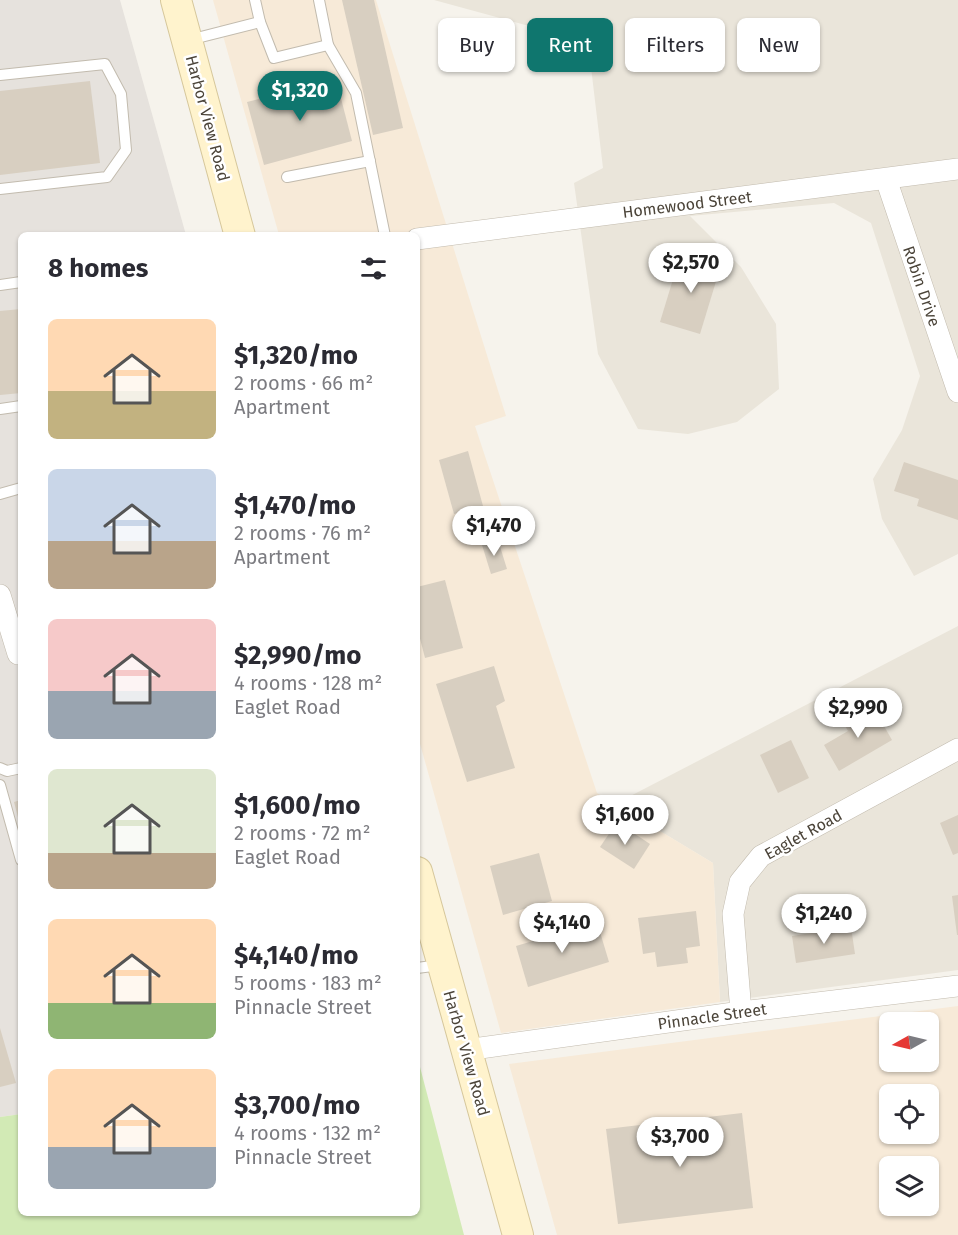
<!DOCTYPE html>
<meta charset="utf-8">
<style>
:root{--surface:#fff;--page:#f2f2f3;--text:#2b2b33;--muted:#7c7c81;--accent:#0f766e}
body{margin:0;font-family:"Fira Sans",sans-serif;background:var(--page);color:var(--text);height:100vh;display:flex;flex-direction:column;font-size:22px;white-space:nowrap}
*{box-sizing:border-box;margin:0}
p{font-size:20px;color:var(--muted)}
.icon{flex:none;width:33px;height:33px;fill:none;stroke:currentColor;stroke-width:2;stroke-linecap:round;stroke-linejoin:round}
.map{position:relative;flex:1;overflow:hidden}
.drawer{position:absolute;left:18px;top:232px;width:402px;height:984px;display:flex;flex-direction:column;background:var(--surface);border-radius:9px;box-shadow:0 2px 4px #0004}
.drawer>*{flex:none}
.banner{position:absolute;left:438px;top:18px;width:429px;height:54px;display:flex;gap:12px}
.needle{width:39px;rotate:262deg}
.fabs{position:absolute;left:879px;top:1012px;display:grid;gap:12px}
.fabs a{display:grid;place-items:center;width:60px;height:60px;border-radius:9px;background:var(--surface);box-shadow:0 2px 4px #0004;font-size:30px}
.price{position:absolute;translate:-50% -51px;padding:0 14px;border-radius:21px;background:#fff;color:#222;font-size:20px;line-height:39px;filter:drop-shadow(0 2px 3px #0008)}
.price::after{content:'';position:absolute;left:50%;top:36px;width:18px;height:14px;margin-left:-9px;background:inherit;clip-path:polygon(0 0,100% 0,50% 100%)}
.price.on{background:var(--accent);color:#fff}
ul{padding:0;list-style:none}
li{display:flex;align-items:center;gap:18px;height:150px;padding:0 30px}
li span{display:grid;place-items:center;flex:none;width:168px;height:120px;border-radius:9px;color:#555}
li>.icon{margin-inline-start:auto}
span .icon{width:72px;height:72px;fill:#fffc;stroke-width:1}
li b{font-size:26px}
h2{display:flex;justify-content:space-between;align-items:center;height:72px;padding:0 30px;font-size:26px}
.pill{padding:0 21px;border-radius:9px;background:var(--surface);box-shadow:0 2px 4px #0004;font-size:21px;line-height:54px}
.pill.on{background:var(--accent);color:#fff}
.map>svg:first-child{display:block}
</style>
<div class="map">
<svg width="958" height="1235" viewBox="0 0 958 1235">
<rect width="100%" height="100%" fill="#f6f3ec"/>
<g fill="#eae5da">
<path d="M434 0H958V554L914 576 882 519 873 479 902 430 920 376 871 223 834 203 690 216 741 267 776 324 779 389 737 422 688 434 638 429 598 354 574 183 603 168 588 42Z"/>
<path d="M958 626V970L720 1002 713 863 615 804Z"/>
</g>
<g fill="#f7ead8" fill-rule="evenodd">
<path d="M213 0H376L506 416 475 426 597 793 713 863 720 1002 501 1033 417 733V236L279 235Z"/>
<path d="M958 1006V1235H557L509 1064ZM890 1023H928V1062H890ZM890 1095H928V1134H890ZM890 1167H928V1206H890Z"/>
</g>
<path fill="#e6e2dd" d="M0 0H120L186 235 21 236V1114L0 1117Z"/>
<path fill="#d2eab5" d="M417 1067H420L464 1235H0V1117L21 1114V1214H417Z"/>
<g fill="#d8cfc1">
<path d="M342 0H374L403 128 373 135Z"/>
<path d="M336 79 352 141 264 165 247 102Z"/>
<path d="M90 81 100 163 0 175V91Z"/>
<path d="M681 253 721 265 700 334 660 322Z"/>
<path d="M21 309V393L0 395V311Z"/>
<path d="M468 451 483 506 454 514 439 460Z"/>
<path d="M904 462 958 480V520L917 506 919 499 894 491Z"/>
<path d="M486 512 490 527 462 534 458 519Z"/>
<path d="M498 540 507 569 491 574 482 545Z"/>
<path d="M445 580 463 648 425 658 417 627V587Z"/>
<path d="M494 666 505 701 496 706 515 768 467 782 436 684Z"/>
<path d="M872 705 892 740 839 771 824 745 848 731 843 722Z"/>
<path d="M791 740 809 778 778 793 760 755Z"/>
<path d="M21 800V825H20L14 802Z"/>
<path d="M958 815V853L953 855 940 823Z"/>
<path d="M617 822 650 844 634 869 600 847Z"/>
<path d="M539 853 552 901 503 915 490 866Z"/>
<path d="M958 895V935H957L952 896Z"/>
<path d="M696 911 700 946 686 948 688 963 657 967 655 952 643 954 638 918Z"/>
<path d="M597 922 609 962 528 987 516 946Z"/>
<path d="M851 927 855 954 796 963 792 936Z"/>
<path d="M0 1028 16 1083 0 1087Z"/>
<path d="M742 1113 753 1208 618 1224 606 1129Z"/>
</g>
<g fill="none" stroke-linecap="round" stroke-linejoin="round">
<defs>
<g id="service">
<path d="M255 0 260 22"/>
<path d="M319 0 328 45"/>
<path d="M189 40 260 22 274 58 328 45 356 93 385 236"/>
<path d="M0 75 105 64 121 94 126 150 107 177 0 189"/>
<path d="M287 177 370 161"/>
<path d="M0 285 21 282"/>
<path d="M0 409 21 406"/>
<path d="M0 494 21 488"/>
<path d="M0 768 7 771 21 768"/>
<path d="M0 785 21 860"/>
<path d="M417 968 440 965"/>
</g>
<g id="minor">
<path d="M886 179 958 392"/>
<path d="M417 239 958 169"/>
<path d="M0 595 18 654"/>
<path d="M741 1012 733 914 740 882 761 856 958 749"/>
<path d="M466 1050 741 1012 958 986"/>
</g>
<g id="secondary">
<path d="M176 0 240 236"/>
<path d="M417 872 518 1235"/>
</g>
</defs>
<use href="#service" stroke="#c2bbae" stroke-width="12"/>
<use href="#minor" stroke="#c2bbae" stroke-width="22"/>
<use href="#secondary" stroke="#d6c79b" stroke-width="32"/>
<use href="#service" stroke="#fff" stroke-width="10"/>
<use href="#minor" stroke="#fff" stroke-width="21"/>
<use href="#secondary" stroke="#fff3cd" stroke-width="30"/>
</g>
<g text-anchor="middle" stroke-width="5" stroke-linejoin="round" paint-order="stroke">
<g font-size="16" fill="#4b4439" stroke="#fff">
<text transform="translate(208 118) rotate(75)" y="6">Harbor View Road</text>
<text transform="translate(687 204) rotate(-7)" y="6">Homewood Street</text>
<text transform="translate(922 286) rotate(71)" y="6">Robin Drive</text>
<text transform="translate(803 834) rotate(-29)" y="6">Eaglet Road</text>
<text transform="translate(712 1016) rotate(-8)" y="6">Pinnacle Street</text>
<text transform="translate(467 1053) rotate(74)" y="6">Harbor View Road</text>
</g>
</g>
</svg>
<div class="fabs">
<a><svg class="needle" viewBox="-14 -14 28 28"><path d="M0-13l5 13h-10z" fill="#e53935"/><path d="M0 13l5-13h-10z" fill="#7c7c81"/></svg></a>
<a><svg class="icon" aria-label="locate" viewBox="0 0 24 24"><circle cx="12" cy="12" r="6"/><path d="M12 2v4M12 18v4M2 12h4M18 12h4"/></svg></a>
<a><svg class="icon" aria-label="layers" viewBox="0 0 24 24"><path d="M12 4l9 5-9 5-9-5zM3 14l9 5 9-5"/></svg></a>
</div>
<b class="price on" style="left:300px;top:122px">$1,320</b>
<b class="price" style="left:691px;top:294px">$2,570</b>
<b class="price" style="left:494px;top:557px">$1,470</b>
<b class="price" style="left:858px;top:739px">$2,990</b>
<b class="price" style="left:625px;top:846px">$1,600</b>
<b class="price" style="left:824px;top:945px">$1,240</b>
<b class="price" style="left:562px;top:954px">$4,140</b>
<b class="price" style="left:680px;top:1168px">$3,700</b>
<div class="banner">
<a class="pill">Buy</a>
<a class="pill on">Rent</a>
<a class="pill">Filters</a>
<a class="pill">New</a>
</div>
<section class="drawer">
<h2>8 homes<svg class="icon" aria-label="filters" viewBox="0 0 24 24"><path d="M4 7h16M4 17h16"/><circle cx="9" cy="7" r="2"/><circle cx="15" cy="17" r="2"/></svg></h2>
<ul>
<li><span style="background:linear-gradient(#ffd9b3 60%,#c2b280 0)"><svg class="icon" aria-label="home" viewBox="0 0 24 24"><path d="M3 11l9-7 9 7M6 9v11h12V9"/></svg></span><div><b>$1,320/mo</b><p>2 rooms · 66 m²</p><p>Apartment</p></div></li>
<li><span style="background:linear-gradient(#c9d6e8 60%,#b9a48a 0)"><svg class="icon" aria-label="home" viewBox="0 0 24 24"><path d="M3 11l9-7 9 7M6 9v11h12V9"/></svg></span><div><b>$1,470/mo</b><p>2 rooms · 76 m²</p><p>Apartment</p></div></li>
<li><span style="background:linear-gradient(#f6c9c9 60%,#9aa5b1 0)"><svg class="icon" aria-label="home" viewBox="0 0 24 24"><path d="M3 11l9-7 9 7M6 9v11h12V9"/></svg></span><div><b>$2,990/mo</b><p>4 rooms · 128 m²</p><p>Eaglet Road</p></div></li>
<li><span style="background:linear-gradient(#dfe7d0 70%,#b9a48a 0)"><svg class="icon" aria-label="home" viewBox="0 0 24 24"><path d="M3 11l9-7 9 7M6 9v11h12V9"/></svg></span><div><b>$1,600/mo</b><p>2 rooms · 72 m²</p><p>Eaglet Road</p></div></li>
<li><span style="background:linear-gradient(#ffd9b3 70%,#8fb573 0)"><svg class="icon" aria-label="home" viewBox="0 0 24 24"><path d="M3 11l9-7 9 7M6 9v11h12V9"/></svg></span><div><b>$4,140/mo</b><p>5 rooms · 183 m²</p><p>Pinnacle Street</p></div></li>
<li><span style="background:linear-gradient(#ffd9b3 65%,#9aa5b1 0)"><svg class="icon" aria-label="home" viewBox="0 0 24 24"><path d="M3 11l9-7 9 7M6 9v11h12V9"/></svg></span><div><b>$3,700/mo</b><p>4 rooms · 132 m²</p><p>Pinnacle Street</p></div></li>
</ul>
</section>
</div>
